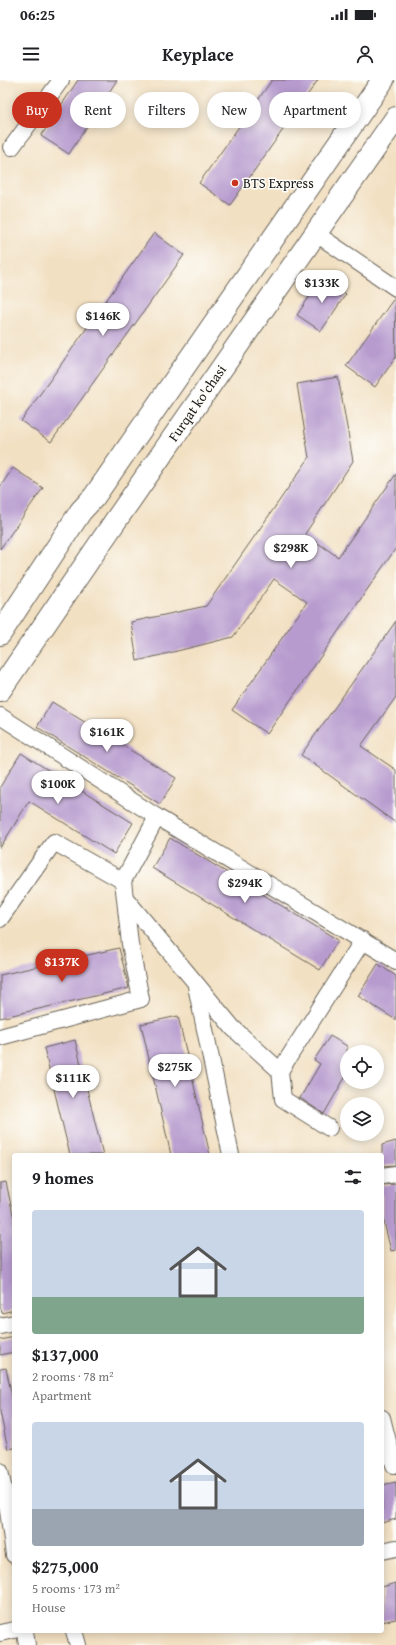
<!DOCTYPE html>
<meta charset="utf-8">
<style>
:root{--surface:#fff;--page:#f6f6f6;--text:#202124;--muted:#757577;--accent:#c8321e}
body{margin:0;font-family:"Gentium Book Plus",serif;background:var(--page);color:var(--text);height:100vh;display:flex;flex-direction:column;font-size:15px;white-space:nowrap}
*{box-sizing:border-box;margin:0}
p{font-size:13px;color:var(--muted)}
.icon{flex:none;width:22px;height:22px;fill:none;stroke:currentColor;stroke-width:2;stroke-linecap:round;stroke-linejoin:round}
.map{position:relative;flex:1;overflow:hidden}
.details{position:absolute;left:12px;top:1073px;width:372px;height:480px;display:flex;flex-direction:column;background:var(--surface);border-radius:4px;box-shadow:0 2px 10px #0003}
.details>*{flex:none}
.hud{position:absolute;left:12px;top:12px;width:372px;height:36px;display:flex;gap:8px}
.fabs{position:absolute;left:340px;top:965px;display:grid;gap:8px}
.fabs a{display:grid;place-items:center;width:44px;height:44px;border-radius:50%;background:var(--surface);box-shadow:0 2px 10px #0003;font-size:20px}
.price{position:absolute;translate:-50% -34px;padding:0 9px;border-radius:14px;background:#fff;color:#222;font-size:13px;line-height:26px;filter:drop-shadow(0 1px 2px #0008)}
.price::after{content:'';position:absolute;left:50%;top:24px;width:12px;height:9px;margin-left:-6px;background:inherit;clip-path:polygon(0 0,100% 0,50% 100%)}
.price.selected{background:var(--accent);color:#fff}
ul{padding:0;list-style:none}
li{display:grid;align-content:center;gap:8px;height:212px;padding:0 20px}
li span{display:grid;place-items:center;height:124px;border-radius:4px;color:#555}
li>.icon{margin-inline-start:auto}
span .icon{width:72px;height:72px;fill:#fffc;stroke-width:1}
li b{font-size:17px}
h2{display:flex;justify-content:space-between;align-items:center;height:48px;padding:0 20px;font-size:17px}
.chip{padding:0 14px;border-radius:18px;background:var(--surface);box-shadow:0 2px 10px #0003;font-size:14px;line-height:36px}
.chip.selected{background:var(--accent);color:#fff}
.status{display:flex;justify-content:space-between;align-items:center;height:28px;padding:0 20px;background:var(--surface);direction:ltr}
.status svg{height:11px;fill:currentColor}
header{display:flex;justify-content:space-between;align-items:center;height:52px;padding:0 20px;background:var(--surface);font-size:18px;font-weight:700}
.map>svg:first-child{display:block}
</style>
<div class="status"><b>06:25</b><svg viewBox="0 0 49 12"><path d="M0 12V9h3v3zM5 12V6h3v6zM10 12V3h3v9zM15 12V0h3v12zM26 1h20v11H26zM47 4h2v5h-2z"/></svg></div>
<header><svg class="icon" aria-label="menu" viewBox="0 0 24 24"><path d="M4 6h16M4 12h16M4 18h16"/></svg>Keyplace<svg class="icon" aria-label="person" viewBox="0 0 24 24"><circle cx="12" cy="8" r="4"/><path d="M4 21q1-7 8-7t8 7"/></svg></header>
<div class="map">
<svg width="396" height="1565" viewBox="0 0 396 1565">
<rect width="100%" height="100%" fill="#fdfcf7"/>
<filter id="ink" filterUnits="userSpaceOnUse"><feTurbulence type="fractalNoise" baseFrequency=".025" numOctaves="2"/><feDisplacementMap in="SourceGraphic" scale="8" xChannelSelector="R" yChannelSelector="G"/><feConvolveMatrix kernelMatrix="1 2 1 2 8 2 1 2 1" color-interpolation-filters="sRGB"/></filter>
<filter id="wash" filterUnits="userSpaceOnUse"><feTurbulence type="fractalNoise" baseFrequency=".012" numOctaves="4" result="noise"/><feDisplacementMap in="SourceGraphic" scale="16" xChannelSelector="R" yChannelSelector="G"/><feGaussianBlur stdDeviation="0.9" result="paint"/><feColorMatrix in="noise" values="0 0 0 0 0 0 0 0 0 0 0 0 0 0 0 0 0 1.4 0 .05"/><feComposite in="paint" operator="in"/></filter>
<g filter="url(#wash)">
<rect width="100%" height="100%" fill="#f2e0c2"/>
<g id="blocks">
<g fill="#b79bcf">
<path d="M78 0H117L69 74 41 56Z"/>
<path d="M272 0H318L230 125 199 103Z"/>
<path d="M154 153 184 175 51 362 21 341Z"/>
<path d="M322 198 346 214 321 251 297 235Z"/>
<path d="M395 217 396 277 375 307 346 286Z"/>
<path d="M338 297 353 381 305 454 338 477 396 394V468L267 654 232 630 307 522 274 499 233 557 137 581 131 542 206 526 309 378 297 304Z"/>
<path d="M13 388 43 408 0 469V407Z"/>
<path d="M396 541V617L361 666 396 690V743L301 675Z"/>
<path d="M52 622 176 698 160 724 37 647Z"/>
<path d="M21 673 133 743 114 774 29 721 0 768V707Z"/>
<path d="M170 758 338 860 320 890 152 788Z"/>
<path d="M119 868 129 908 0 938V895Z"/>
<path d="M378 884 396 896V940L358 916Z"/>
<path d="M178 936 210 1075H171L141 944Z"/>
<path d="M330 956 347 966V994L324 1034 300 1018 320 984 314 980Z"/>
<path d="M75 960 103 1075H70L44 968Z"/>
<path d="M396 1061V1085L382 1086V1065Z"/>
<path d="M6 1102 14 1139V1230L2 1233 0 1225V1103Z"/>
<path d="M396 1104V1170L391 1171 382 1134V1105Z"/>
<path d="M14 1257V1272L0 1275V1260Z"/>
<path d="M6 1288 14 1326V1368L8 1369 0 1332V1289Z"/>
<path d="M396 1402V1439L382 1443V1405Z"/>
<path d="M396 1503V1539L382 1542V1507Z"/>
</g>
</g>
</g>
<g filter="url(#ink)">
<use href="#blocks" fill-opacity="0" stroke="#676156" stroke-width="1"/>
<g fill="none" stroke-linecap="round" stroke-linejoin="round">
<defs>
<g id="minor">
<path d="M12 67 61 0"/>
<path d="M315 153 396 208"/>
<path d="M0 636 157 737 396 881"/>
<path d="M126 819 233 948 280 991 283 1019 329 1048"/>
<path d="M0 839 54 762 123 801"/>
<path d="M196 906 231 1075"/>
<path d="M0 957 141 919 130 864 123 801 157 737"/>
<path d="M280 991 363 860"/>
<path d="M382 1096 396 1094"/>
<path d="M0 1246 14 1243"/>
<path d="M382 1338 394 1385"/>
<path d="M0 1391 8 1430 14 1475"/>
<path d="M382 1471 396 1468"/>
<path d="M25 1551 27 1565"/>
<path d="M74 1551 78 1565"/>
<path d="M0 1553 14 1550"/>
</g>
<g id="secondary">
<path d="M0 554 81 431 94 417 383 0"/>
<path d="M0 610 116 440 396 38"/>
</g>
</defs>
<use href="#minor" stroke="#676156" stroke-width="18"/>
<use href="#secondary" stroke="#676156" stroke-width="24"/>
<use href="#minor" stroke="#fff" stroke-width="16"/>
<use href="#secondary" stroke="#fff" stroke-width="22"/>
</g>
</g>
<circle fill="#c8321e" stroke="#fdfcf7" stroke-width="1.5" cx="235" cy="103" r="4"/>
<g text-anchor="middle" stroke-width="3" stroke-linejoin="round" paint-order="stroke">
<g font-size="14" fill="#1c1c1c" stroke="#fdfcf7" text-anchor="start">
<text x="243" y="108">BTS Express</text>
</g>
<g font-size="14" fill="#1c1c1c" stroke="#fdfcf7">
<text transform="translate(197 323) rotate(-55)" y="5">Furqat ko'chasi</text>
</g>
</g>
</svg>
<div class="fabs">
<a><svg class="icon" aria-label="locate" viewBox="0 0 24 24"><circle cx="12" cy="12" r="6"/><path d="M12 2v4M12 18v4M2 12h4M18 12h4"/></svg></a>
<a><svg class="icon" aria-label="layers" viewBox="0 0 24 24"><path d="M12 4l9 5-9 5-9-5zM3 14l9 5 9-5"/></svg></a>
</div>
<b class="price" style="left:322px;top:224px">$133K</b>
<b class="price" style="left:103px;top:257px">$146K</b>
<b class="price" style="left:291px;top:489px">$298K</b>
<b class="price" style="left:107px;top:673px">$161K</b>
<b class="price" style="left:58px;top:725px">$100K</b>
<b class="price" style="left:245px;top:824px">$294K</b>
<b class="price selected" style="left:62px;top:903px">$137K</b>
<b class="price" style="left:175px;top:1008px">$275K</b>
<b class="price" style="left:73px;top:1019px">$111K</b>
<div class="hud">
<a class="chip selected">Buy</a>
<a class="chip">Rent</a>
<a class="chip">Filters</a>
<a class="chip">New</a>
<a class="chip">Apartment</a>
</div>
<section class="details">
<h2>9 homes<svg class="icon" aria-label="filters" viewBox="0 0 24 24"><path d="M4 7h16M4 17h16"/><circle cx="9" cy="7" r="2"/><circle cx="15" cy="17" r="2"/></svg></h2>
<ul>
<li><span style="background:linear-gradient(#c9d6e8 70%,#7fa58c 0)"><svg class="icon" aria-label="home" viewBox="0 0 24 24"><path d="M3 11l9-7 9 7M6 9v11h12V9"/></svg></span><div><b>$137,000</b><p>2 rooms · 78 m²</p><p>Apartment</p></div></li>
<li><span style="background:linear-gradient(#c9d6e8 70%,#9aa5b1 0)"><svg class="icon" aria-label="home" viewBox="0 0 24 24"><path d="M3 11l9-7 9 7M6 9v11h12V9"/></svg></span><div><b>$275,000</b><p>5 rooms · 173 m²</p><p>House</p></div></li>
</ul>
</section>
</div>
